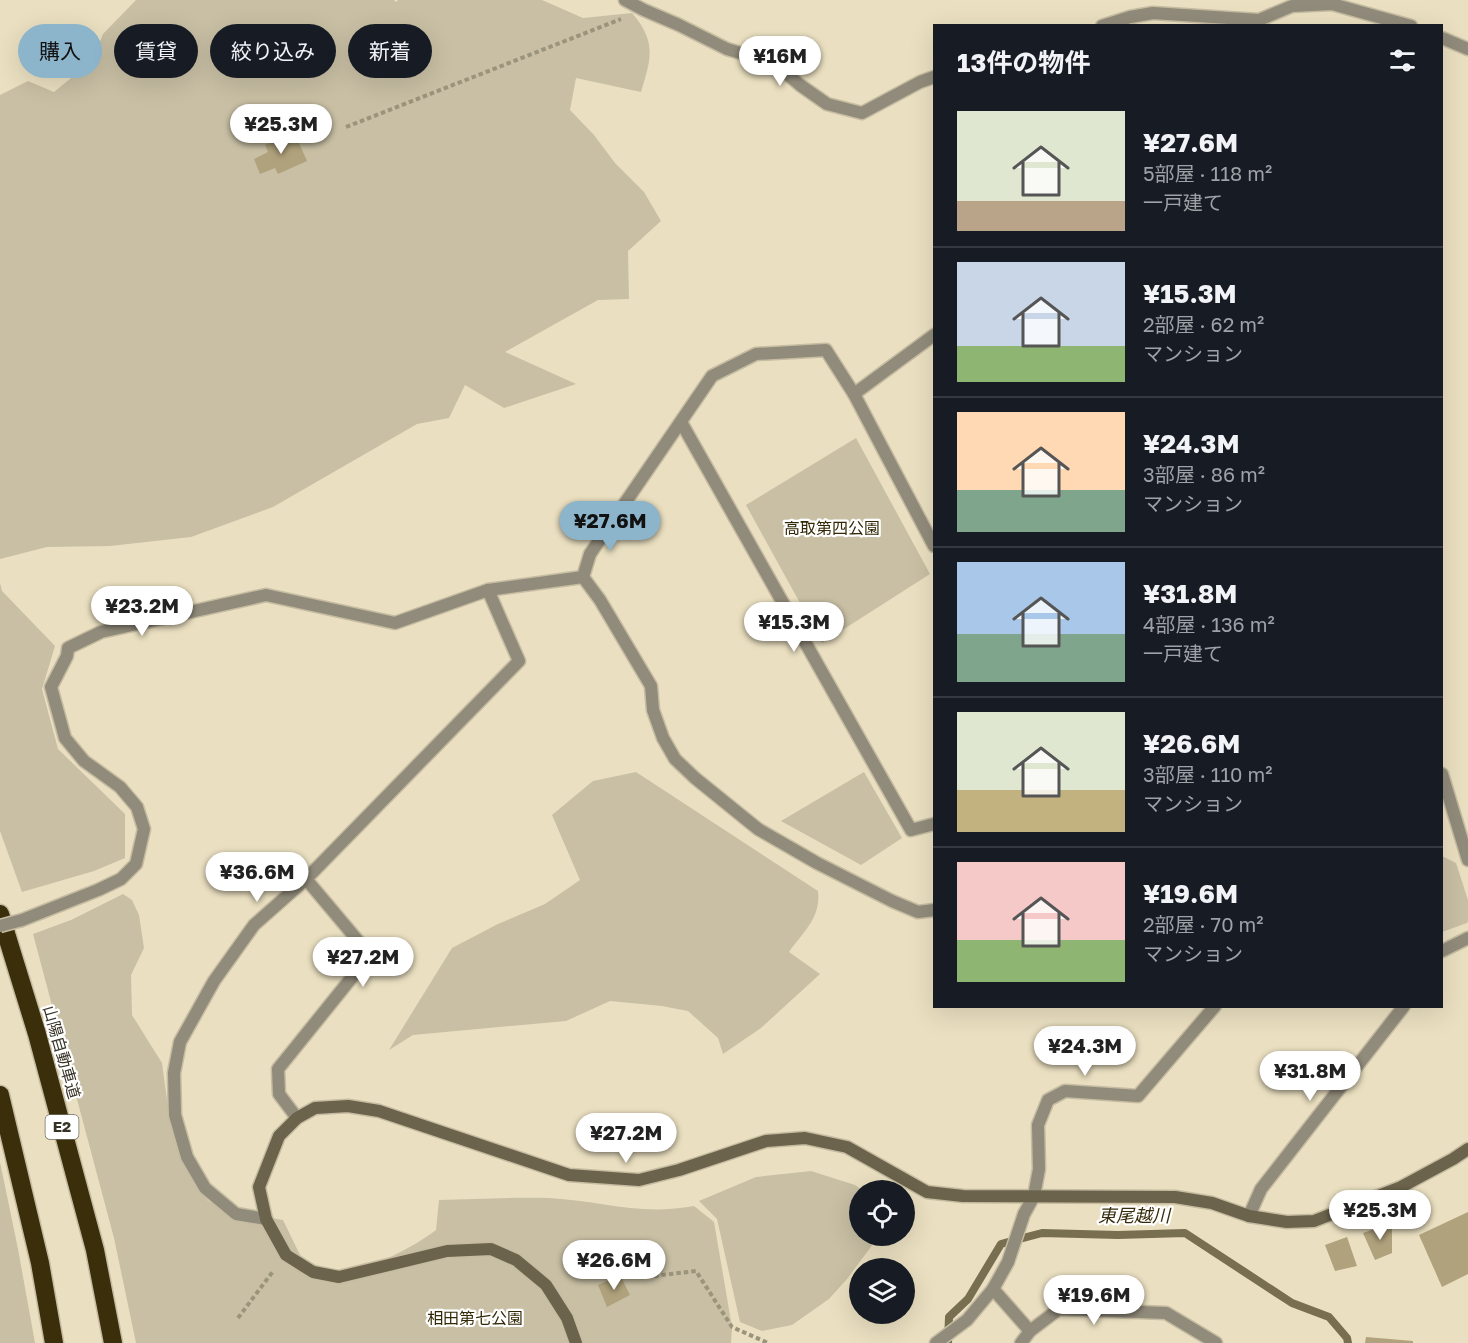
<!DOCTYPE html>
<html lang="ja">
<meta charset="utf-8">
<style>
:root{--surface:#171b24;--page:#242831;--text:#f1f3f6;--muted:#9ea1a6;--line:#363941;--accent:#8cb4cb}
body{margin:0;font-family:"Golos Text","Noto Sans JP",sans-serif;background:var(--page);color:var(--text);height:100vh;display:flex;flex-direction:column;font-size:22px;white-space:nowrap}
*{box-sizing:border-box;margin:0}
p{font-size:20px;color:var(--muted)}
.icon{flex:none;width:33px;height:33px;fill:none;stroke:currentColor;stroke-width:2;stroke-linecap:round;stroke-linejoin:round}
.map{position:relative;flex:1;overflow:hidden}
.side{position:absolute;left:933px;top:24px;width:510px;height:984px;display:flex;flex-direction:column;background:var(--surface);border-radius:0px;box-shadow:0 6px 24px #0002}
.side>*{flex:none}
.banner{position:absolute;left:18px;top:24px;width:570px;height:54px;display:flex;gap:12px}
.controls{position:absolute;left:849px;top:1180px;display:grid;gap:12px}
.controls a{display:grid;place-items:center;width:66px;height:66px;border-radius:50%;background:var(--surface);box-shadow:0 6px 24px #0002;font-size:30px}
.price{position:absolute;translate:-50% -51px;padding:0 14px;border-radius:21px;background:#fff;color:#222;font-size:20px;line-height:39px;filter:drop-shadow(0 2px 3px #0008)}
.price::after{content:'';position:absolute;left:50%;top:36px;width:18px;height:14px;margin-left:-9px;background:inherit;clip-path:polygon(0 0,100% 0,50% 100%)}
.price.active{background:var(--accent);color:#111}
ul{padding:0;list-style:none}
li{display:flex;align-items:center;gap:18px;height:150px;padding:0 24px}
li+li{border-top:2px solid var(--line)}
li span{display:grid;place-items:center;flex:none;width:168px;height:120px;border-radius:0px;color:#555}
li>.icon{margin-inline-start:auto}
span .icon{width:72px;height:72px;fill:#fffc;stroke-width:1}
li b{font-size:26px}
h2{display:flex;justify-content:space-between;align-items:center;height:72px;padding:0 24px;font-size:26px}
.pill{padding:0 21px;border-radius:27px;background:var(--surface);box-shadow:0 6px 24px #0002;font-size:21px;line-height:54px}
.pill.active{background:var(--accent);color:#111}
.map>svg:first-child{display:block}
</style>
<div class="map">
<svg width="1468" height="1343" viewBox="0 0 1468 1343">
<rect width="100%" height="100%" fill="#eadfc0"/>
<g fill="#c8bfa4">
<path d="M136 0H394L396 2 398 0H542L583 18 632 13C657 42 651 59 641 92L576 78 570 110 594 135 615 163 644 192 661 221 628 251 629 299 598 300 505 352 576 384 504 408 465 385 449 418 417 424 273 507 191 537 110 546 47 547 0 559V95L28 81 54 92 93 60 103 34Z"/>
<path d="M856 438 930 574 822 643 746 505Z"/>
<path d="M0 583 2 591 55 646 42 689 58 749 125 814V858L94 871 22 892 0 831Z"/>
<path d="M636 772 818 891C821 918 804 931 789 952L820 974 761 1028 723 1054 718 1038 688 1011 662 1006 610 1001 566 1021 413 1035 389 1050 452 948 498 924 545 904 580 880 552 815 593 781Z"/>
<path d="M864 772 902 838 861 865 781 821Z"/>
<path d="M1442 856 1456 863 1468 900V921L1467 923 1442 932Z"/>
<path d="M123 894 132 900 139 915 144 948 131 975 132 1015 162 1063 167 1100 181 1160 208 1201 225 1210 283 1220 302 1259C310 1262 319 1267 328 1269 361 1276 411 1249 436 1230L439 1200C476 1199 513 1197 549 1198 602 1201 640 1216 694 1206L714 1222 732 1327 731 1343H136L114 1238 33 934 71 920Z"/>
<path d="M0 1162 18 1249 35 1343H0Z"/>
<path d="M811 1171 855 1185 864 1191H860V1236H879L847 1279 829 1299 792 1325 762 1331 740 1322 717 1219 699 1201 756 1177Z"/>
</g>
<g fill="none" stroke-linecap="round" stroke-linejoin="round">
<path stroke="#786e50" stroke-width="8" d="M948 1343 949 1317 968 1299 1001 1244 1042 1233 1118 1235 1185 1233 1292 1303 1329 1317 1347 1338 1348 1343"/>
</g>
<g fill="#b0a27c">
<path d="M294 132 307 161 278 174 275 168 260 174 254 159 268 152 265 145Z"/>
<path d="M1468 1212V1274L1442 1287 1419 1235Z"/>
<path d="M1392 1223V1253L1375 1260 1363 1233Z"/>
<path d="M1347 1237 1357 1266 1335 1271 1325 1245Z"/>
<path d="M620 1275 630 1295 607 1307 598 1285Z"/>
<path d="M1366 1337 1413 1341V1343H1365Z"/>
</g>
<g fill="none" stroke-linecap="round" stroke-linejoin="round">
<defs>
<g id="street">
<path d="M625 0 644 10 679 25 727 49 774 63 800 85 827 104 862 113 920 82 934 77"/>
<path d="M1102 26 1130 17 1153 13 1259 20 1292 6 1332 4 1411 26"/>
<path d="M1442 38 1468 49"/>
<path d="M854 394 934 335"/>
<path d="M681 422 911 830 934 824"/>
<path d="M934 546 854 394 826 350 756 354 712 376 590 554 583 577 600 600 651 686 653 710 663 738 675 759 695 778 758 829 817 863 892 901 918 912 934 910"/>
<path d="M1442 774 1468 860"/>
<path d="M22 920 98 890 121 879 136 864 144 829 137 807 120 787 84 761 65 738 51 687 67 656 68 648 101 632 266 595 395 623 488 590 583 577"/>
<path d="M1442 951 1468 938"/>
<path d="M297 1118 279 1094 278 1069 370 955 306 879"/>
<path d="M1249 1216 1261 1189 1404 1006"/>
<path d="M266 1219 236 1214 205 1188 187 1157 175 1115 174 1073 180 1042 214 981 254 925 306 879 519 661 488 590"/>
<path d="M993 1289 1030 1331"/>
<path d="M936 1343 967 1320 993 1289 1008 1262 1024 1214 1034 1196 1039 1169 1038 1125 1048 1100 1065 1091 1138 1096 1215 1006"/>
<path d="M1021 1343 1030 1331 1059 1309 1166 1313 1216 1343"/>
</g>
<path id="secondary" d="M576 1343 567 1318 546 1285 516 1260 491 1249 447 1251 339 1277 313 1272 286 1255 266 1219 259 1187 279 1136 297 1118 315 1108 348 1106 379 1111 569 1175 639 1180 679 1170 766 1141 805 1138 847 1147 927 1192 963 1196 1175 1197 1212 1203 1249 1216 1287 1222 1314 1221 1401 1187 1453 1159 1468 1149"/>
<g id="highway">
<path d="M0 914 37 1034 95 1250 113 1343"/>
<path d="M0 1095 40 1263 54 1343"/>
</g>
</defs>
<use href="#street" stroke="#c6bca1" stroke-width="15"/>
<use href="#secondary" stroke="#c6bca1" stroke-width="15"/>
<use href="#highway" stroke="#c6bca1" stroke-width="21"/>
<g stroke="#9b947c" stroke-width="4" stroke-dasharray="4.5 3" stroke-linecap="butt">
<path d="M346 127 621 19"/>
<path d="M654 1276 696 1271 732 1327 768 1343"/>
<path d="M238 1318 274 1270"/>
</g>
<use href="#street" stroke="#918b7b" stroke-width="12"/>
<use href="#secondary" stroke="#6b634b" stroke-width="12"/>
<use href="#highway" stroke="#3b2f0b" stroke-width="18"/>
<defs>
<path id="street-bridge" d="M0 926 22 920"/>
</defs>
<use href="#street-bridge" stroke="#c6bca1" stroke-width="15" stroke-linecap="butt"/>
<use href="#street-bridge" stroke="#918b7b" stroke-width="12"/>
</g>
<g text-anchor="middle" stroke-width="4.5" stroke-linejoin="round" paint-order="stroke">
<rect fill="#fff" stroke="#727066" stroke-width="1.5" x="45.5" y="1115" width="33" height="24" rx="4.5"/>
<g font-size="15" font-weight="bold" fill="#363225">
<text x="62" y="1132">E2</text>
</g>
<g font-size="16" fill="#332907" stroke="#fff">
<text x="832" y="534">高取第四公園</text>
<text x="475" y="1324">相田第七公園</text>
</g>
<g font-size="16" fill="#363225" stroke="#fff">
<text transform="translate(62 1052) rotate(74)" y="6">山陽自動車道</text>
</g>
<g font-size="18" font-style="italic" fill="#362c0b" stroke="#fff">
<text x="1134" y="1222">東尾越川</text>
</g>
</g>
</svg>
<div class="controls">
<a><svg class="icon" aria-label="locate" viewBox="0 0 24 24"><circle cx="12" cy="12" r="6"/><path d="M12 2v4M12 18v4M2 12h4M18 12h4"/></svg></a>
<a><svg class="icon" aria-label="layers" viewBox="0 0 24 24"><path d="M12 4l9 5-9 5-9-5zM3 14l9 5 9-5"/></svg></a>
</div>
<b class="price" style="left:780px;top:87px">¥16M</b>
<b class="price" style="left:281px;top:155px">¥25.3M</b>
<b class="price active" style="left:610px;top:552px">¥27.6M</b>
<b class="price" style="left:142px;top:637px">¥23.2M</b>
<b class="price" style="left:794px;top:653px">¥15.3M</b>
<b class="price" style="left:257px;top:903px">¥36.6M</b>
<b class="price" style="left:363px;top:988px">¥27.2M</b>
<b class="price" style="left:1085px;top:1077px">¥24.3M</b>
<b class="price" style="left:1310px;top:1102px">¥31.8M</b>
<b class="price" style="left:626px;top:1164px">¥27.2M</b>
<b class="price" style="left:1380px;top:1241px">¥25.3M</b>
<b class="price" style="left:614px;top:1291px">¥26.6M</b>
<b class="price" style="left:1094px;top:1326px">¥19.6M</b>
<div class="banner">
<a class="pill active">購入</a>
<a class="pill">賃貸</a>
<a class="pill">絞り込み</a>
<a class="pill">新着</a>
</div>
<section class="side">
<h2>13件の物件<svg class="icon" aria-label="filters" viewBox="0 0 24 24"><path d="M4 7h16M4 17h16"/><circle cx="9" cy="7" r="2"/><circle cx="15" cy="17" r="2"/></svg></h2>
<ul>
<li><span style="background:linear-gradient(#dfe7d0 75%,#b9a48a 0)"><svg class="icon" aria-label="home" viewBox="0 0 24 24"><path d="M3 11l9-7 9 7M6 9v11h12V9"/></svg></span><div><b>¥27.6M</b><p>5部屋 · 118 m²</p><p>一戸建て</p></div></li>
<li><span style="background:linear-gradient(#c9d6e8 70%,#8fb573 0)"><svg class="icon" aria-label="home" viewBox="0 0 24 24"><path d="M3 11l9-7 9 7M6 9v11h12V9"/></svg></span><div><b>¥15.3M</b><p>2部屋 · 62 m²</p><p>マンション</p></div></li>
<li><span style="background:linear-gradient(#ffd9b3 65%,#7fa58c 0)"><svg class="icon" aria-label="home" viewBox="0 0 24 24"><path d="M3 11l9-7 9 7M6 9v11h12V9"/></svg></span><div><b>¥24.3M</b><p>3部屋 · 86 m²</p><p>マンション</p></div></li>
<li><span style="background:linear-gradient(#a9c7e8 60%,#7fa58c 0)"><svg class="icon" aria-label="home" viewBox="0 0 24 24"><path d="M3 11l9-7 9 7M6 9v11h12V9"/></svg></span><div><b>¥31.8M</b><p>4部屋 · 136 m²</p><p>一戸建て</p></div></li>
<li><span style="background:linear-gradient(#dfe7d0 65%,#c2b280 0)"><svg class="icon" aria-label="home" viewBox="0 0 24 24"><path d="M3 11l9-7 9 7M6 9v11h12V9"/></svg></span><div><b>¥26.6M</b><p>3部屋 · 110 m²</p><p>マンション</p></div></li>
<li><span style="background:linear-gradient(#f6c9c9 65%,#8fb573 0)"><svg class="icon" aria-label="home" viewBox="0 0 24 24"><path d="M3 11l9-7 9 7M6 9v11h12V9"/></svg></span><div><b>¥19.6M</b><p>2部屋 · 70 m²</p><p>マンション</p></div></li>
</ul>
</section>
</div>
